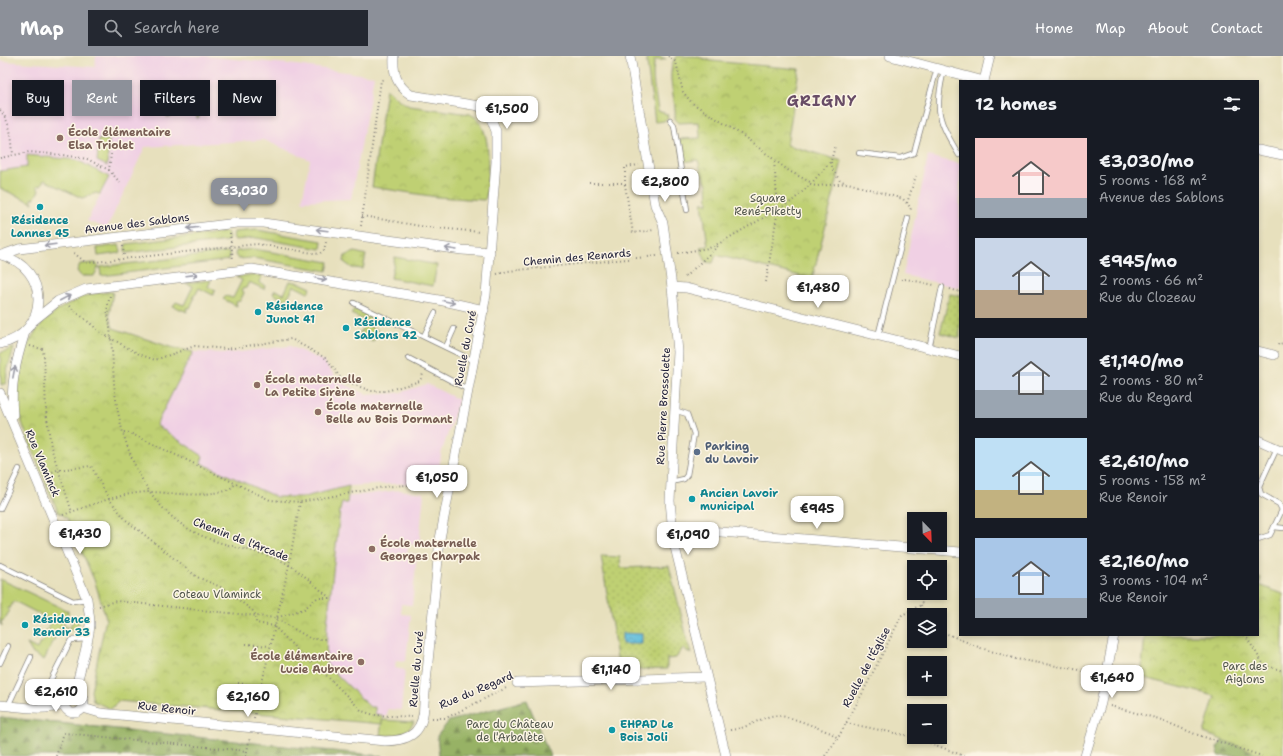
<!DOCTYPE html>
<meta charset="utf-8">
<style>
:root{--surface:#171b24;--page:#242831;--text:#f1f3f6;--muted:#9ea1a6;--accent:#8c9099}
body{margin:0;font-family:"Shantell Sans",sans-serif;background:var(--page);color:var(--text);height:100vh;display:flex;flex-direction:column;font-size:15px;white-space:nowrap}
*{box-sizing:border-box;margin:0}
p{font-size:13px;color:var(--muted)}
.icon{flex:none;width:22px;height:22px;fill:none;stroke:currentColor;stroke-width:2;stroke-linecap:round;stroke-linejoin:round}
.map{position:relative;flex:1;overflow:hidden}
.panel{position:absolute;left:959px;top:24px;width:300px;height:556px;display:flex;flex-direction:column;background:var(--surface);border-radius:0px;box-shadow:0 2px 6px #0003}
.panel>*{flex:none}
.top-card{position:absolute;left:12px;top:24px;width:380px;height:36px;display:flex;gap:8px}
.needle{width:26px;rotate:157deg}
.fabs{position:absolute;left:907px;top:456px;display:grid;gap:8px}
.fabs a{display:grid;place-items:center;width:40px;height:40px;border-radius:0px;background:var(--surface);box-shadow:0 2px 6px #0003;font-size:20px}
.price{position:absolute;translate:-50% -34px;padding:0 9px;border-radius:8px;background:#fff;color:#222;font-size:13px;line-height:26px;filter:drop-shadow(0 1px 2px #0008)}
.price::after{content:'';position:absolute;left:50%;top:24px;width:12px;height:9px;margin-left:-6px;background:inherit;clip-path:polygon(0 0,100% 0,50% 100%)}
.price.active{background:var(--accent);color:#fff}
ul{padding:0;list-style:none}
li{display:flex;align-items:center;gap:12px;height:100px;padding:0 16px}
li span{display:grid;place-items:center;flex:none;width:112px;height:80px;border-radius:0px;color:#555}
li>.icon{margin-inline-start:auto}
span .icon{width:48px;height:48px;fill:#fffc;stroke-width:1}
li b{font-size:17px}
h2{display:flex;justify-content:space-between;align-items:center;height:48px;padding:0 16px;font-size:17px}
.pill{padding:0 14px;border-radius:0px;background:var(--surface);box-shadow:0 2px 6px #0003;font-size:14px;line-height:36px}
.pill.active{background:var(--accent);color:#fff}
header{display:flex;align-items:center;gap:24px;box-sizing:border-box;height:56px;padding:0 20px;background:var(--accent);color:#fff}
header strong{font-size:19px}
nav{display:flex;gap:22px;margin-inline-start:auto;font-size:14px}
.search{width:280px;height:36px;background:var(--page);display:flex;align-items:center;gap:10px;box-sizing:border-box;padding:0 14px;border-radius:0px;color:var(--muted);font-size:15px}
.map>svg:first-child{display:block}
</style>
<header>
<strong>Map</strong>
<div class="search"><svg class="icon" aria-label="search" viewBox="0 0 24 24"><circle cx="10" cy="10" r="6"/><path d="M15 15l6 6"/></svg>Search here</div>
<nav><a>Home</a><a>Map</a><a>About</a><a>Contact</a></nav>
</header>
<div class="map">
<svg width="1283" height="700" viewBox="0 0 1283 700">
<defs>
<pattern id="forest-firs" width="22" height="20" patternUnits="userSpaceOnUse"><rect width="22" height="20" fill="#97b265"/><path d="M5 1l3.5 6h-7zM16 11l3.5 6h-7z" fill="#7b9054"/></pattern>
<pattern id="park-crowns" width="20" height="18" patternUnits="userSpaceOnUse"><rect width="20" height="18" fill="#bfd073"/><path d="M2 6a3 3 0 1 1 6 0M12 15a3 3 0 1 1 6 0" fill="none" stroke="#a4b264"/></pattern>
<pattern id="garden-dots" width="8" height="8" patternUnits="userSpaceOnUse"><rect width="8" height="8" fill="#bfd073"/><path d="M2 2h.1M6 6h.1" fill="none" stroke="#a4b264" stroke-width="1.8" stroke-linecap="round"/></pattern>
<pattern id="water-waves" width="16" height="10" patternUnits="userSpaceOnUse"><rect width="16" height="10" fill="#5dbcdb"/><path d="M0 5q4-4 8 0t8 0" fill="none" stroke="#4c98b3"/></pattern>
</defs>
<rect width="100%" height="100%" fill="#fcf5e5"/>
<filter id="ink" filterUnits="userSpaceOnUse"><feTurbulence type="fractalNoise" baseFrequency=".025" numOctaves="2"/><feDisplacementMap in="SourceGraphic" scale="8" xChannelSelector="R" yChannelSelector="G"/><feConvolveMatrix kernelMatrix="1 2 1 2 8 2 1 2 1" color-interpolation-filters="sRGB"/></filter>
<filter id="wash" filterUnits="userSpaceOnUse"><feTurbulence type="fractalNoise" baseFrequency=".012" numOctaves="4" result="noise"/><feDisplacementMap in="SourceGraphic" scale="16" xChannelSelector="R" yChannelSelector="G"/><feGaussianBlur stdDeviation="0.9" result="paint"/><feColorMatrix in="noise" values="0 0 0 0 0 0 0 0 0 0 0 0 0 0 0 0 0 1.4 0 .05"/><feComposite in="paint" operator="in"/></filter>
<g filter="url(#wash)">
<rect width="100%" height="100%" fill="#e7e0bd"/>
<g fill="#f0d0e4">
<path d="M96 0H204L289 8 374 20 351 143 302 145 310 104 264 84 145 91 107 172 87 165 109 121 77 104 0 115V5L95 11Z"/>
<path d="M928 100 960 108V232L903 219Z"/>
<path d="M290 290 323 305 340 326 368 339 399 337 427 328 459 344 441 398 438 421 434 426 349 430 304 441H276L201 407 155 369 193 296 230 297Z"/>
<path d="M399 434 424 437 419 489 409 488 407 497 417 498 412 549 401 548V558L411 559 406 605 396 604 395 612 405 614 401 654 387 653V660L375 659V651H370L326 608 327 569 342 447H347V441Z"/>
</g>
<g fill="#bfd073" stroke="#707957">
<path d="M646 0H659L666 3 663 4H655C650 20 656 39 658 55L667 58 668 62 664 65 655 66Z"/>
<path d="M193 47 200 48 199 62H197L196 57 167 61 168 49Z"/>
<path d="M99 83 109 84 107 110 97 105Z"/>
<path d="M27 99 77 104 109 121 100 138 96 137 82 142 44 124 41 129 37 130 39 134 35 142 31 143 33 147 0 132V115L27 111Z"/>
<path d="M257 174 322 185 321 193 257 182 235 184 233 181 234 176Z"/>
<path d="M227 176 229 182 227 185 126 197 125 194 126 188Z"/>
<path d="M119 189 121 195 120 197 98 200 97 192Z"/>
<path d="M254 193 329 206 327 215 253 202 238 203 235 199 236 195Z"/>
<path d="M229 196 230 200 229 204 101 220 100 211Z"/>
<path d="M395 201 437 209 433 230 391 222Z"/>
<path d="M249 219 262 220 259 226 265 230 264 233 249 226 246 232 242 233 244 237 240 245 236 246 237 250 223 243 226 240 233 242 242 224 236 221Z"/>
<path d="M211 224 208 231 216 234 213 239 199 232 196 238 193 239 194 243 190 252H186L187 256 173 250 176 246 184 249 193 230 185 227Z"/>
<path d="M290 225 300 227 311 232 308 237 294 230 286 244 273 238 275 234 284 238Z"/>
<path d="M354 253 372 261 369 270 378 275 373 286 359 279 366 265 351 258Z"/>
<path d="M14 292 7 315 6 327 1 329 0 297Z"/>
<path d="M0 523 68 555V558L63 569 69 573 75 561 78 560 80 562C78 575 70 576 60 572L44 604 33 598 27 588 37 593 40 587 43 586 42 583 46 574 50 572 48 569 51 564 14 545 10 552H7L9 556 4 564 1 565 2 570 0 568Z"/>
<path d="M382 664 414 666C406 679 395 680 380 679Z"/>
</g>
<g fill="url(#forest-firs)" stroke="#5c6a50">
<path d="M527 644 550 700H439L437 680 449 665Z"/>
<path d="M0 661 382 700H0Z"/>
<path d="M1228 677 1283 700H1219L1217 692Z"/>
</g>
<g fill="url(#park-crowns)" stroke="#707957">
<path d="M676 0H695L711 5 799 13 787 89 842 105 812 223 716 199 713 207 706 206 700 191 708 190 702 147H708L707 128 702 119 698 104 683 106 679 83 700 82 699 66 679 67 675 63C677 42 664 19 676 0Z"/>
<path d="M386 33 399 44 409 50 470 58C495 69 487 119 486 142L484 144 437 141 372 131Z"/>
<path d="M355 196 366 199 363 213 352 212 344 206 345 200Z"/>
<path d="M96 207 99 210 94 220H81L77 215 80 208Z"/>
<path d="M113 236 109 259 113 272 170 291 193 296 156 369 203 400 201 407 276 441H304L349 430 347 447H342L340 454 327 569 326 608 370 651H375V658L382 659V668L118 645 111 653 93 645 91 635 106 562 95 526 67 462 58 456C49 435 41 413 32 392 27 379 21 367 19 354 12 321 24 280 52 259 69 245 91 235 113 236Z"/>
<path d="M1258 520 1261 522 1259 529 1283 538V700H1265L1204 677 1215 640 1141 621 1145 579H1258Z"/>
</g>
<g fill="url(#garden-dots)" stroke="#707957">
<path d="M950 238 960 240V282L940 277Z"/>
<path d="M601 500 620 501 621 512 669 510 691 598 683 592 676 602 667 603V613L619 614Z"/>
</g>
<path fill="url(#water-waves)" stroke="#406f8b" d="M622 577 642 578V588H622Z"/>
</g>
<g filter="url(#ink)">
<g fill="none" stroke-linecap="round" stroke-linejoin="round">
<defs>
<g id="lane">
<path d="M944 14C934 54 938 64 959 99"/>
<path d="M670 64 674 69 687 154"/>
<path d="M859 97 900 102 914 97 937 12"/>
<path d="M354 247 474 305"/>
<path d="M424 280 435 257"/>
<path d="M878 280 908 162"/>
<path d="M446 291 454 273"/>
<path d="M929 293 942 231"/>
<path d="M408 302 469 334"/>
<path d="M671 426 684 423 687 419 694 378 687 358 677 355"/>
<path d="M0 453 19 413"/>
<path d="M1274 471 1282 454 1279 448 1261 438 1259 431 1277 392"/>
<path d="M1258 483 1270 479 1274 471 1283 472"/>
<path d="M0 509 73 545 87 543"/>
<path d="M0 607 8 590"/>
<path d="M8 650 31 601"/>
<path d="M39 653 42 641 71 584 88 583"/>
</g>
<g id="street">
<path d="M630 0 655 149 663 167 672 231 678 296 670 445 674 487 726 700"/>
<path d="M890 0 984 25"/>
<path d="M984 25 990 0"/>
<path d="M1258 94 1283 99"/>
<path d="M2 199 19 193 237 167H263L462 194 490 196"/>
<path d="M672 231 686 232 960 300"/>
<path d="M33 265 58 245 86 233 252 213 439 244 484 254"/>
<path d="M0 288C50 277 51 212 1 199"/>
<path d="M1258 295 1274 299"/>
<path d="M0 337 87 543C88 551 90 560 90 569 88 592 79 614 75 637"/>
<path d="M13 359C10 329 16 305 25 276"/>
<path d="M1258 384 1283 395"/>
<path d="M673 472 960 496"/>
<path d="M517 627 705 621"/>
<circle cx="74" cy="647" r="10"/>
<path d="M0 649C22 651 43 655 64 649"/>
<path d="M83 652 100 657 385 685C413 685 424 674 424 647L440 483 486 239 496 106V75L490 60 479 50 411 39C396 29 393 17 394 0"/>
<path d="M1085 700 1101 647 1114 579"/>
</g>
</defs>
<use href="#lane" stroke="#84817c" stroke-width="6"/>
<use href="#street" stroke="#84817c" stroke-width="10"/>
<g stroke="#84817c" stroke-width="2" stroke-dasharray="1 3" stroke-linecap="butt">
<path d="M668 0 676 6 683 36 692 47 742 79 789 115 812 127"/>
<path d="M0 54C11 67 12 83 13 99"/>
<path d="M111 98 109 114 122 129"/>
<path d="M0 102 29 96 63 99 87 103 109 114"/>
<path d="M831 106 833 114 840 125 845 126"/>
<path d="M589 127H623L625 129 633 177 654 174"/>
<path d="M625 129V111L639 109"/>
<path d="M810 129 817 130 848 127 903 143 911 152 910 155"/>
<path d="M907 147 916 120"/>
<path d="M362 160 426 171 480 176"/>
<path d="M361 170 381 24 385 23"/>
<path d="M230 177 233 204"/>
<path d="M123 190 124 202"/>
<path d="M74 197 86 207 257 188 319 198 324 194 326 186"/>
<path d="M678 197 709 192 720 187 791 146 810 129 831 105 835 90"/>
<path d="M497 218 508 215 657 200"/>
<path d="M685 221 720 188"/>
<path d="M901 224 906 223 934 229"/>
<path d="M766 226 778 153 774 105"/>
<path d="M950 233 960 236"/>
<path d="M110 240C105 257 109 258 110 272 112 290 113 309 114 327 119 383 142 450 196 477 225 492 259 493 288 508 300 515 318 532 330 542"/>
<path d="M69 250 103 278 139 298 155 304 195 290 227 293 291 283 327 303 342 324 371 335H386L420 325 423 318"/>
<path d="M1278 289 1279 287 1283 288"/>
<path d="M30 290 42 293 44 299 46 355 51 391 72 456"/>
<path d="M124 376 130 377 270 444 300 446 384 431 406 429 440 431"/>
<path d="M45 419 57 414 91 410 109 443 126 464 197 521 223 532 253 555 256 560V567L274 570 305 602 323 616 362 655 374 659 412 661"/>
<path d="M63 459C91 449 120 437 149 436 168 436 186 440 205 438 218 436 226 438 235 428"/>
<path d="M933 511 935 505"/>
<path d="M921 549 925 559"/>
<path d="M99 550 116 545 276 562 304 553 317 542H329"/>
<path d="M277 563 311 583H327"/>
<path d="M940 575 981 592 1016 603 1097 617"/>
<path d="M1245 579 1264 609 1283 615"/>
<path d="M246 588 270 590"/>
<path d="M238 627 261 631"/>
<path d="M1110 650 1159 663 1195 678 1262 700"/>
<path d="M254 662 289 509 300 446"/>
<path d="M432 662H446L508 631"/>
<path d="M846 667 914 681"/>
<path d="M730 674C749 672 756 664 771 660 786 657 817 672 831 677L838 682"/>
<path d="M915 681 964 700"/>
<path d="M56 700 64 677 247 695"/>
<path d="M246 700 250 681"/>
<path d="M825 700 838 682 862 638 902 559 921 549 925 537"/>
</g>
<use href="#lane" stroke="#fff" stroke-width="4.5"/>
<use href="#street" stroke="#fff" stroke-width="9"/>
</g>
<defs><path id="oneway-shaft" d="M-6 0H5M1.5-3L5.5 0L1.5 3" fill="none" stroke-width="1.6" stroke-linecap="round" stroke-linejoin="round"/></defs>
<g stroke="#9c9ca7">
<use href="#oneway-shaft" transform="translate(193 172) rotate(173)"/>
<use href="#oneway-shaft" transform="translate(322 174) rotate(-173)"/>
<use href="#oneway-shaft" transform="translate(50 189) rotate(173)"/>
<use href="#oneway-shaft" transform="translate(451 193) rotate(-171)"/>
<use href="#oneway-shaft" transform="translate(192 219) rotate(-7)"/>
<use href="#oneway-shaft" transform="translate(321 223) rotate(10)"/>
<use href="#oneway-shaft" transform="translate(65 242) rotate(-28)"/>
<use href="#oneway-shaft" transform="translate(449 246) rotate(12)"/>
<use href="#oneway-shaft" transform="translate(14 316) rotate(-79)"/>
</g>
</g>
<g fill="#8d6e63" stroke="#fcf5e5" stroke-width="1.5">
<circle cx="60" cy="82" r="4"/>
<circle cx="257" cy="329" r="4"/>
<circle cx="318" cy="356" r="4"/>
<circle cx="372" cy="493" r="4"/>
<circle cx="361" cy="606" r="4"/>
</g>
<g fill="#0f9aa8" stroke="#fcf5e5" stroke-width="1.5">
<circle cx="40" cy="151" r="4"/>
<circle cx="258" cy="256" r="4"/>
<circle cx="346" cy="272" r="4"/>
<circle cx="692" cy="443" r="4"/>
<circle cx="25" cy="569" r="4"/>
<circle cx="612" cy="674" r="4"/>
</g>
<circle fill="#5c6f8a" stroke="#fcf5e5" stroke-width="1.5" cx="697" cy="396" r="4"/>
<g text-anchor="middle" stroke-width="3" stroke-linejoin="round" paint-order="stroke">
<g font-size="11" font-weight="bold" fill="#785e54" stroke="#fcf5e5" text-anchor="start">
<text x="68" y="80">École élémentaire<tspan x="68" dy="13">Elsa Triolet</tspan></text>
<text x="265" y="327">École maternelle<tspan x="265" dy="13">La Petite Sirène</tspan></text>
<text x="326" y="354">École maternelle<tspan x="326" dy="13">Belle au Bois Dormant</tspan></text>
<text x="380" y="491">École maternelle<tspan x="380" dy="13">Georges Charpak</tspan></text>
<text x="353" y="604" text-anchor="end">École élémentaire<tspan x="353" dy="13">Lucie Aubrac</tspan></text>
</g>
<g font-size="11" fill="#51564c" stroke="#fcf5e5">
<text x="768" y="146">Square<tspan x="768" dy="13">René-Piketty</tspan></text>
<text x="217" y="542">Coteau Vlaminck</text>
<text x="1245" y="614">Parc des<tspan x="1245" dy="13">Aiglons</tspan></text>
<text x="510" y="672">Parc du Château<tspan x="510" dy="13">de l'Arbalète</tspan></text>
</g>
<g font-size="11" font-weight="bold" fill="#0d838f" stroke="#fcf5e5" text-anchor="start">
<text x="40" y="168" text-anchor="middle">Résidence<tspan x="40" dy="13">Lannes 45</tspan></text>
<text x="266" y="254">Résidence<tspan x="266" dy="13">Junot 41</tspan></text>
<text x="354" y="270">Résidence<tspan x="354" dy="13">Sablons 42</tspan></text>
<text x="700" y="441">Ancien Lavoir<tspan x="700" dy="13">municipal</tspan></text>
<text x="33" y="567">Résidence<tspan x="33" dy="13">Renoir 33</tspan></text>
<text x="620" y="672">EHPAD Le<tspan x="620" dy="13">Bois Joli</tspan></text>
</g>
<g font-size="11" fill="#22223b" stroke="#fcf5e5">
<text transform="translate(137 167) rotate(-7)" y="4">Avenue des Sablons</text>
<text transform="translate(577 201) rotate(-5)" y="4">Chemin des Renards</text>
<text transform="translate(465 292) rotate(-79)" y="4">Ruelle du Curé</text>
<text transform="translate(663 350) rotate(-87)" y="4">Rue Pierre Brossolette</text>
<text transform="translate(43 407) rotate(67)" y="4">Rue Vlaminck</text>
<text transform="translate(241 483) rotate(21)" y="4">Chemin de l'Arcade</text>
<text transform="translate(866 611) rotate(-62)" y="4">Ruelle de l'Église</text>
<text transform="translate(416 613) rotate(-85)" y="4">Ruelle du Curé</text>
<text transform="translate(476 634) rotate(-23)" y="4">Rue du Regard</text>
<text transform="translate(167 652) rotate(6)" y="4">Rue Renoir</text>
</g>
<g font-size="11" font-weight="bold" fill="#4e5e75" stroke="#fcf5e5" text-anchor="start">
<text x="705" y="394">Parking<tspan x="705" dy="13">du Lavoir</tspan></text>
</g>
<g font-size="15" font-weight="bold" letter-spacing="1" fill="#684c66" stroke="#fcf5e5">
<text x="822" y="50">GRIGNY</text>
</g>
</g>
</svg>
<div class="fabs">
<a><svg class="needle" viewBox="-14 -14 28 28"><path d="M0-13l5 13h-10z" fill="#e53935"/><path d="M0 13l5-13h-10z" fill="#9ea1a6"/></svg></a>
<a><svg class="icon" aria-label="locate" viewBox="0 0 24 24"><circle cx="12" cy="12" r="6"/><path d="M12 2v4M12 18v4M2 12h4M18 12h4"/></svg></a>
<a><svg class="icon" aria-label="layers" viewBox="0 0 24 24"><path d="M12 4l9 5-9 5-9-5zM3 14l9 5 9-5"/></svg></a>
<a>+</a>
<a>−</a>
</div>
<b class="price" style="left:507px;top:74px">€1,500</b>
<b class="price" style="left:665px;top:147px">€2,800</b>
<b class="price active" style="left:244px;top:156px">€3,030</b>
<b class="price" style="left:818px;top:253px">€1,480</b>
<b class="price" style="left:437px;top:443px">€1,050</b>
<b class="price" style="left:817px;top:474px">€945</b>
<b class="price" style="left:80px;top:499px">€1,430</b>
<b class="price" style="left:688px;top:500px">€1,090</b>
<b class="price" style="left:611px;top:635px">€1,140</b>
<b class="price" style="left:1112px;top:643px">€1,640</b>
<b class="price" style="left:56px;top:657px">€2,610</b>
<b class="price" style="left:248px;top:662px">€2,160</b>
<div class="top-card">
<a class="pill">Buy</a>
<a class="pill active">Rent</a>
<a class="pill">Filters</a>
<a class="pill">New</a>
</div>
<section class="panel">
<h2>12 homes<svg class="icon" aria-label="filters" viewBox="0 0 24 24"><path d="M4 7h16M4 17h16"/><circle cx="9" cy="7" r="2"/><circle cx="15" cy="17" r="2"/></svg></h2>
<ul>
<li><span style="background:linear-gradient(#f6c9c9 75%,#9aa5b1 0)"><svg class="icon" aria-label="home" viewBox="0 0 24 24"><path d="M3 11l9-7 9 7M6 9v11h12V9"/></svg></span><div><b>€3,030/mo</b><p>5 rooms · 168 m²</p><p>Avenue des Sablons</p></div></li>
<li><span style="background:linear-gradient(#c9d6e8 65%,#b9a48a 0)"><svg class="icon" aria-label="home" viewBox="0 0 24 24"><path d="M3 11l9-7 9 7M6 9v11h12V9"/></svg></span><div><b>€945/mo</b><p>2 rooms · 66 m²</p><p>Rue du Clozeau</p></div></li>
<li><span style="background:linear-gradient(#c9d6e8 65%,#9aa5b1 0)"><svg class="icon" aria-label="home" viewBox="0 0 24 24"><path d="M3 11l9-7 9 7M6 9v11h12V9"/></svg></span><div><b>€1,140/mo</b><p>2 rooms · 80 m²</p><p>Rue du Regard</p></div></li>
<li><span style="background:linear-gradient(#bfe0f5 65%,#c2b280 0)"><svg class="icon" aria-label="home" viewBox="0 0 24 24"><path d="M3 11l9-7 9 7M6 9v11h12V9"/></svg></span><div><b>€2,610/mo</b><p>5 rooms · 158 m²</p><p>Rue Renoir</p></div></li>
<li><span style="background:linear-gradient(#a9c7e8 75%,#9aa5b1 0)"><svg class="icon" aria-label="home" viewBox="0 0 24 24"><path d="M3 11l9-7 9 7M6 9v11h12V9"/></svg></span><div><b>€2,160/mo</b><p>3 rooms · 104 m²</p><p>Rue Renoir</p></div></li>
</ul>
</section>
</div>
